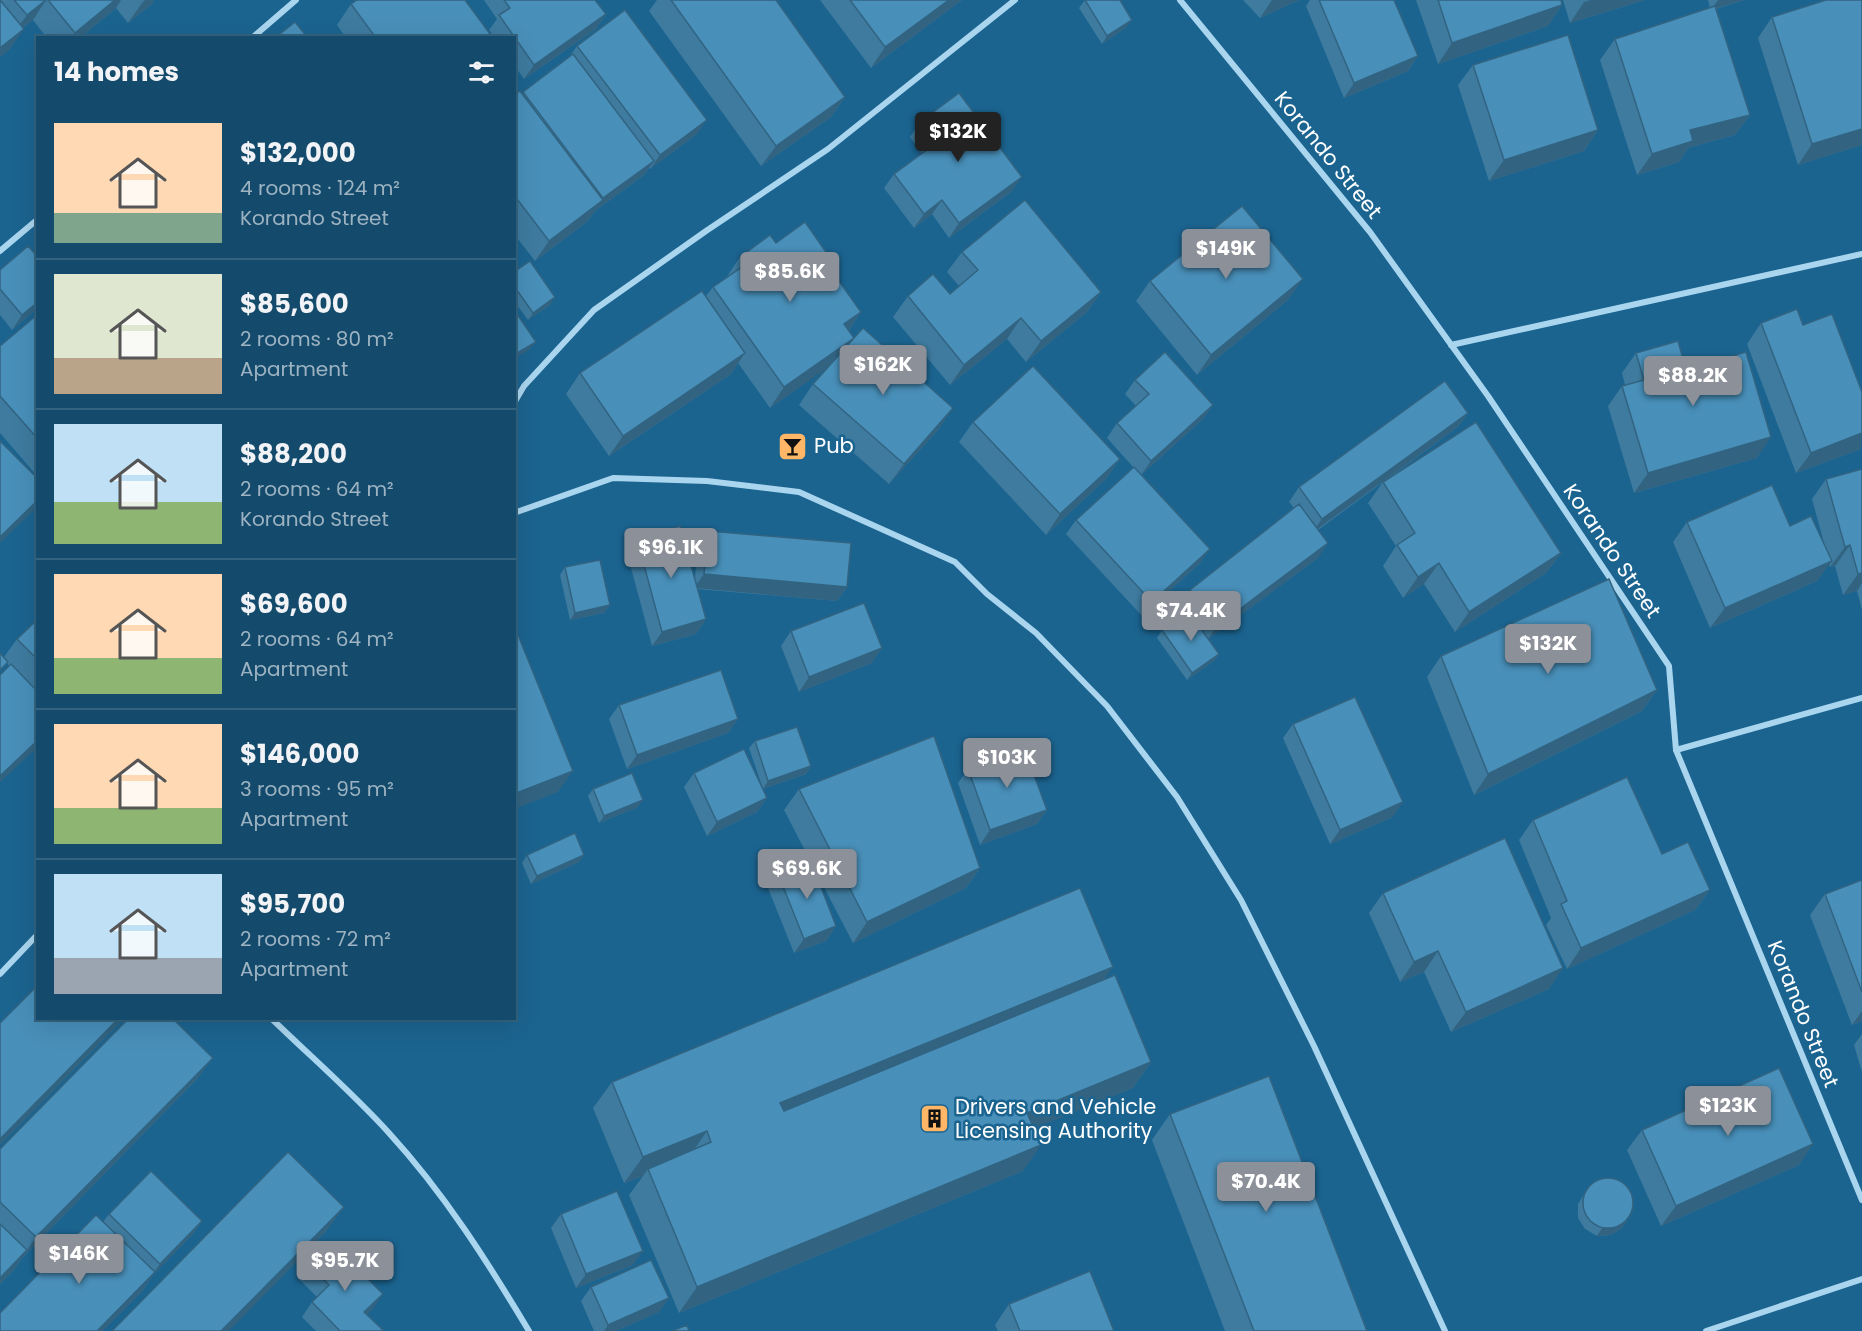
<!DOCTYPE html>
<meta charset="utf-8">
<style>
:root{--surface:#144b6c;--page:#215574;--text:#f1f3f6;--muted:#9db3c2;--line:#33637f;--accent:#8c9099}
body{margin:0;font-family:Poppins,sans-serif;background:var(--page);color:var(--text);height:100vh;display:flex;flex-direction:column;font-size:22px;white-space:nowrap}
*{box-sizing:border-box;margin:0}
p{font-size:20px;color:var(--muted)}
.icon{flex:none;width:33px;height:33px;fill:none;stroke:currentColor;stroke-width:2;stroke-linecap:round;stroke-linejoin:round}
.map{position:relative;flex:1;overflow:hidden}
.details{position:absolute;left:36px;top:36px;width:480px;height:984px;display:flex;flex-direction:column;background:var(--surface);border-radius:0px;box-shadow:0 6px 24px #0002,0 0 0 2px var(--line)}
.details>*{flex:none}
.price{position:absolute;translate:-50% -51px;padding:0 14px;border-radius:6px;background:var(--accent);color:#fff;font-size:20px;line-height:39px;filter:drop-shadow(0 2px 3px #0008)}
.price::after{content:'';position:absolute;left:50%;top:36px;width:18px;height:14px;margin-left:-9px;background:inherit;clip-path:polygon(0 0,100% 0,50% 100%)}
.price.active{background:#222;color:#fff}
ul{padding:0;list-style:none}
li{display:flex;align-items:center;gap:18px;height:150px;padding:0 18px}
li+li{border-top:2px solid var(--line)}
li span{display:grid;place-items:center;flex:none;width:168px;height:120px;border-radius:0px;color:#555}
li>.icon{margin-inline-start:auto}
span .icon{width:72px;height:72px;fill:#fffc;stroke-width:1}
li b{font-size:26px}
h2{display:flex;justify-content:space-between;align-items:center;height:72px;padding:0 18px;font-size:26px}
.map>svg:first-child{display:block}
</style>
<div class="map">
<svg width="1862" height="1331" viewBox="0 0 1862 1331">
<rect width="100%" height="100%" fill="#1b6490"/>
<g fill="none" stroke-linecap="round" stroke-linejoin="round">
<g stroke="#aad5ee" stroke-width="6">
<path d="M1180 0 1370 232 1488 396 1669 666 1676 750 1862 1200"/>
<path d="M252 38 296 0"/>
<path d="M0 251 38 219"/>
<path d="M1451 345 1862 254"/>
<path d="M514 403 524 386 594 310 706 231 828 149 1015 0"/>
<path d="M514 513 613 478 707 481 799 492 955 562 987 594 1036 633 1107 706 1177 797 1241 900 1314 1046 1445 1331"/>
<path d="M1676 750 1862 698"/>
<path d="M0 974 38 934"/>
<path d="M271 1018C310 1056 353 1093 389 1133 444 1193 487 1261 529 1331"/>
<path d="M1706 1331 1862 1279"/>
</g>
</g>
<g fill="#3e7b9f">
<path d="M0 0H154L152 4 128 23 116 8 80 38H47L33 20 22 28 9 50Z"/>
<path d="M484 0H595L606 14 596 29 524 79 514 65V38H495L489 30 497 19Z"/>
<path d="M657 0H776L845 97 831 117 761 166 649 11Z"/>
<path d="M820 0H962L871 68Z"/>
<path d="M1085 0 1127 27 1102 44 1079 8Z"/>
<path d="M1243 0H1299L1260 18Z"/>
<path d="M1310 0H1394L1418 56 1408 71 1344 98 1306 6Z"/>
<path d="M1416 0H1561L1562 5 1548 26 1438 64Z"/>
<path d="M1563 0H1645L1570 23Z"/>
<path d="M1708 0H1744L1716 9 1750 115 1735 135 1688 148 1679 162 1637 175 1600 60 1615 39 1710 8Z"/>
<path d="M1862 0V145L1798 165 1758 38 1772 17Z"/>
<path d="M351 4 493 38H346L337 25Z"/>
<path d="M577 46 697 134 650 169 649 168 644 175 595 211 588 221 535 261 514 234V95L522 94 570 56Z"/>
<path d="M1473 65 1598 130 1584 151 1489 181 1458 85Z"/>
<path d="M920 122 1012 191 949 238 932 214 914 228 884 188 894 174 922 153 910 137Z"/>
<path d="M776 243 826 252 822 258 861 312 849 330 854 338 939 429 889 484 799 405 813 384 830 365 770 408 738 363 731 374 609 456 566 394 580 373 706 296 713 287 726 278 740 257Z"/>
<path d="M962 252 1101 292 1087 312 1026 362 1007 339 950 385 893 317 908 296 950 294 959 286 947 272Z"/>
<path d="M0 270 38 308 12 330 0 315Z"/>
<path d="M514 272 550 305 528 320 514 301Z"/>
<path d="M1150 281 1288 300 1197 375 1136 301Z"/>
<path d="M38 314V477L0 433V346Z"/>
<path d="M1761 323 1803 325 1861 449 1796 473 1747 344Z"/>
<path d="M1636 353 1686 370 1757 458 1634 493 1608 406 1622 386 1625 385 1622 373Z"/>
<path d="M1135 380 1213 405 1203 419 1141 475 1200 563 1142 616 1066 534 1076 520 1134 468 1107 438 1117 423 1136 406 1125 394Z"/>
<path d="M1468 413 1458 427 1318 530V558L1208 639 1219 654 1214 661 1187 680 1157 638 1162 630 1187 613 1180 604 1190 590 1294 508 1289 502 1299 487Z"/>
<path d="M973 422 1120 459 1106 479 1046 535 959 442Z"/>
<path d="M1862 469V610L1857 591 1843 595 1835 566 1830 567 1829 564 1817 581 1710 628 1673 542 1687 522 1790 526 1824 543 1812 499 1826 479Z"/>
<path d="M1383 482 1561 553 1546 573 1455 632 1424 584 1403 598 1383 566 1396 546 1368 503Z"/>
<path d="M708 531 847 587 837 601 697 589 706 619 696 634 652 646 627 553 637 539 695 578 698 545Z"/>
<path d="M565 567 610 605 604 613 570 620 560 575Z"/>
<path d="M38 619V747L9 666 4 657 17 639Z"/>
<path d="M791 631 872 663 799 692 781 646Z"/>
<path d="M1441 656 1657 690 1642 711 1474 795 1427 677Z"/>
<path d="M619 705 738 719 728 733 627 769 609 719Z"/>
<path d="M1293 724 1393 817 1330 844 1283 738Z"/>
<path d="M755 741 811 766 806 774 763 789 749 748Z"/>
<path d="M968 769 1047 810 1037 824 980 845 958 783Z"/>
<path d="M694 773 767 798 757 812 707 836 684 787Z"/>
<path d="M593 789 638 807 599 823 588 796Z"/>
<path d="M799 789 980 868 966 888 853 943 784 810Z"/>
<path d="M1533 820 1662 854 1710 890 1695 910 1567 969 1546 925 1551 918 1519 840Z"/>
<path d="M527 855 579 862 531 884 522 863Z"/>
<path d="M778 874 836 926 826 941 794 953 768 888Z"/>
<path d="M1862 880V1021L1852 1025 1810 915 1825 894Z"/>
<path d="M1383 893 1549 989 1451 1032 1424 972 1400 982 1369 913Z"/>
<path d="M1104 979 1151 1062 1133 1088 1034 1128 1023 1171 679 1313 629 1195 643 1176 624 1183 593 1108 612 1082Z"/>
<path d="M1862 1034V1072L1854 1045Z"/>
<path d="M198 1078 22 1258 13 1271 0 1284V1149Z"/>
<path d="M1170 1114 1367 1331H1225L1152 1140Z"/>
<path d="M1642 1130 1799 1165 1661 1226 1627 1150Z"/>
<path d="M1590 1185 1622 1228 1611 1235 1597 1236 1585 1229 1578 1218V1204Z"/>
<path d="M109 1214 202 1221 192 1235 153 1275 141 1293 103 1222Z"/>
<path d="M561 1214 633 1265 576 1288 551 1228Z"/>
<path d="M309 1264 373 1309 367 1314 384 1331H316L302 1317 312 1302 317 1297 299 1279Z"/>
<path d="M591 1287 659 1312 616 1331H594L581 1301Z"/>
<path d="M1009 1304 1114 1331H998L995 1325Z"/>
</g>
<g fill="#326482">
<path d="M46 0 33 20 12 35 27 15Z"/>
<path d="M115 0H121L116 8 80 38H72L75 33Z"/>
<path d="M145 0H154L152 4 128 23 142 3Z"/>
<path d="M949 0H962L871 68 885 47Z"/>
<path d="M1272 0H1299L1260 18Z"/>
<path d="M1591 0H1645L1570 23 1584 2Z"/>
<path d="M1718 0H1744L1711 10Z"/>
<path d="M1562 5 1548 26 1438 64 1452 43Z"/>
<path d="M606 14 596 29 524 79 534 65Z"/>
<path d="M1132 20 1127 27 1102 44 1107 36Z"/>
<path d="M24 29 9 50 0 57V48Z"/>
<path d="M1418 56 1408 71 1344 98 1354 83Z"/>
<path d="M845 97 831 117 761 166 776 146Z"/>
<path d="M1750 115 1735 135 1688 148 1679 162 1637 175 1652 154 1690 130Z"/>
<path d="M707 120 697 134 650 169 660 155Z"/>
<path d="M1862 129V145L1798 165 1812 144Z"/>
<path d="M1598 130 1584 151 1489 181 1504 160Z"/>
<path d="M654 161 644 175 595 211 588 221 535 261 549 241 601 201 603 198Z"/>
<path d="M1022 177 1012 191 949 238 959 223Z"/>
<path d="M942 200 932 214 914 228 924 214Z"/>
<path d="M1303 279 1288 300 1197 375 1211 355Z"/>
<path d="M1101 292 1087 312 1026 362 1041 341Z"/>
<path d="M555 297 550 305 528 320 533 313Z"/>
<path d="M38 302V308L12 330 22 315Z"/>
<path d="M861 312 847 333 844 324Z"/>
<path d="M1021 318 1007 339 950 385 964 365Z"/>
<path d="M854 338 840 359 770 408 784 387Z"/>
<path d="M536 342 530 349 514 359V355Z"/>
<path d="M745 353 731 374 609 456 623 436Z"/>
<path d="M1213 405 1203 419 1141 475 1151 461Z"/>
<path d="M953 408 939 429 889 484 904 464Z"/>
<path d="M1468 413 1458 427 1312 533 1322 519Z"/>
<path d="M1862 433 1861 449 1796 473 1811 453Z"/>
<path d="M1771 437 1757 458 1634 493 1648 473Z"/>
<path d="M1120 459 1106 479 1046 535 1060 514Z"/>
<path d="M38 500V506L34 510 0 543V537Z"/>
<path d="M1328 543 1318 558 1207 640 1217 626Z"/>
<path d="M1850 545 1835 566 1830 567 1845 547Z"/>
<path d="M1210 549 1200 563 1142 616 1152 602Z"/>
<path d="M1561 553 1546 573 1455 632 1469 612Z"/>
<path d="M1832 561 1817 581 1710 628 1725 608Z"/>
<path d="M1439 563 1424 584 1403 598 1418 577Z"/>
<path d="M1862 573V583L1857 591 1843 595 1858 574Z"/>
<path d="M704 574 847 587 837 601 694 588Z"/>
<path d="M610 605 604 613 570 620 575 613Z"/>
<path d="M706 619 696 634 652 646 662 632Z"/>
<path d="M882 648 872 663 799 692 809 677Z"/>
<path d="M1219 654 1214 661 1187 680 1192 673Z"/>
<path d="M1657 690 1642 711 1474 795 1488 774Z"/>
<path d="M738 719 728 733 627 769 637 755Z"/>
<path d="M38 740V747L0 782V776Z"/>
<path d="M811 766 806 774 763 789 768 781Z"/>
<path d="M573 771 558 792 514 809V794Z"/>
<path d="M767 798 757 812 707 836 717 822Z"/>
<path d="M643 800 638 807 599 823 604 816Z"/>
<path d="M1403 802 1393 817 1330 844 1340 830Z"/>
<path d="M1047 810 1037 824 980 845 990 830Z"/>
<path d="M584 855 579 862 531 884 537 876Z"/>
<path d="M980 868 966 888 853 943 867 922Z"/>
<path d="M1710 890 1695 910 1567 969 1581 948Z"/>
<path d="M836 926 826 941 794 953 804 939Z"/>
<path d="M1438 951 1424 972 1400 982 1414 962Z"/>
<path d="M1113 967 1094 993 762 1129 780 1103Z"/>
<path d="M1563 968 1549 989 1451 1032 1466 1012Z"/>
<path d="M1862 1011V1021L1852 1025Z"/>
<path d="M119 1018H125L0 1145V1139Z"/>
<path d="M213 1058 198 1078 22 1258 13 1271 0 1284V1278L27 1250 36 1237Z"/>
<path d="M1151 1062 1133 1088 1009 1139 1027 1113Z"/>
<path d="M707 1131 689 1157 648 1169 643 1176 624 1183 643 1157Z"/>
<path d="M1813 1144 1799 1165 1661 1226 1676 1206Z"/>
<path d="M1041 1145 1023 1171 679 1313 697 1287Z"/>
<path d="M344 1207 325 1233 229 1331H221Z"/>
<path d="M202 1221 192 1235 153 1275 141 1293 103 1331H97L152 1275 160 1264Z"/>
<path d="M1628 1221 1622 1228 1611 1235 1597 1236 1602 1228Z"/>
<path d="M643 1251 633 1265 576 1288 586 1274Z"/>
<path d="M383 1294 373 1309 354 1326 364 1312Z"/>
<path d="M669 1298 659 1312 616 1331H604L608 1325Z"/>
</g>
<g fill="#488fb9" stroke="#326482" stroke-width="1.5">
<path d="M0 0 24 29 0 48Z"/>
<path d="M14 0H46L27 15Z"/>
<path d="M48 0H115L75 33Z"/>
<path d="M357 0H465L493 38H376L351 4Z"/>
<path d="M504 0H595L606 14 534 65 499 15 510 8Z"/>
<path d="M671 0H776L845 97 776 146Z"/>
<path d="M850 0H949L885 47Z"/>
<path d="M1085 0H1120L1132 20 1107 36Z"/>
<path d="M1319 0H1394L1418 56 1354 83Z"/>
<path d="M1438 0H1561L1562 5 1452 43Z"/>
<path d="M1826 0H1862V129L1812 144 1772 17Z"/>
<path d="M1715 6 1750 115 1690 130 1693 141 1652 154 1615 39Z"/>
<path d="M625 10 707 120 660 155 577 46Z"/>
<path d="M295 22 308 38H275Z"/>
<path d="M1568 35 1598 130 1504 160 1473 65Z"/>
<path d="M573 54 654 161 603 198 523 92Z"/>
<path d="M520 91 603 200 549 241 514 195V95Z"/>
<path d="M959 93 1022 177 959 223 942 200 924 214 894 174 936 143 920 122Z"/>
<path d="M1025 200 1101 292 1041 341 1021 318 964 365 908 296 933 274 950 294 978 270 962 252Z"/>
<path d="M1242 206 1303 279 1211 355 1150 281Z"/>
<path d="M805 222 826 252 821 256 861 312 844 324 854 338 784 387 713 287 746 264 740 257 770 235 776 243Z"/>
<path d="M28 246 38 257V302L22 315 0 289V270Z"/>
<path d="M530 261 555 297 533 313 514 286V272Z"/>
<path d="M702 291 745 353 623 436 580 373Z"/>
<path d="M1797 309 1803 325 1832 314 1862 392V433L1811 453 1761 323Z"/>
<path d="M515 311 536 342 514 355V312Z"/>
<path d="M38 314V439L0 396V346Z"/>
<path d="M863 328 953 408 904 464 813 384Z"/>
<path d="M1678 341 1686 370 1746 352 1771 437 1648 473 1622 386 1644 380 1636 353Z"/>
<path d="M1165 352 1213 405 1151 461 1117 423 1149 394 1135 380Z"/>
<path d="M1033 366 1120 459 1060 514 973 422Z"/>
<path d="M1445 381 1468 413 1322 519 1299 487Z"/>
<path d="M1476 422 1561 553 1469 612 1439 563 1418 577 1397 545 1415 533 1383 482Z"/>
<path d="M0 441 38 479V500L0 537Z"/>
<path d="M1134 467 1210 549 1152 602 1076 520Z"/>
<path d="M1862 469V573L1858 574 1850 545 1845 547 1826 479Z"/>
<path d="M1772 485 1790 526 1811 516 1832 561 1725 608 1687 522Z"/>
<path d="M1299 504 1328 543 1217 626 1190 590Z"/>
<path d="M680 526 706 619 662 632 637 539Z"/>
<path d="M708 531 851 543 847 587 704 574Z"/>
<path d="M600 560 610 605 575 613 565 567Z"/>
<path d="M1609 579 1657 690 1488 774 1441 656Z"/>
<path d="M864 603 882 648 809 677 791 631Z"/>
<path d="M1189 612 1219 654 1192 673 1162 630Z"/>
<path d="M38 619V660L17 639Z"/>
<path d="M514 625 573 771 514 794Z"/>
<path d="M0 653 8 662 0 670Z"/>
<path d="M11 664 38 692V740L0 776V675Z"/>
<path d="M721 670 738 719 637 755 619 705Z"/>
<path d="M1355 697 1403 802 1340 830 1293 724Z"/>
<path d="M797 727 811 766 768 781 755 741Z"/>
<path d="M934 736 980 868 867 922 799 789Z"/>
<path d="M1024 748 1047 810 990 830 968 769Z"/>
<path d="M744 749 767 798 717 822 694 773Z"/>
<path d="M632 773 643 800 604 816 593 789Z"/>
<path d="M1627 777 1662 854 1688 842 1710 890 1581 948 1561 904 1567 901 1533 820Z"/>
<path d="M575 833 584 855 537 876 527 855Z"/>
<path d="M1505 838 1563 968 1466 1012 1438 951 1414 962 1383 893Z"/>
<path d="M811 861 836 926 804 939 778 874Z"/>
<path d="M1862 880V992L1825 894Z"/>
<path d="M1080 888 1113 967 780 1103 784 1111 1115 975 1151 1062 1027 1113 1041 1145 697 1287 648 1169 711 1142 707 1131 643 1157 612 1082Z"/>
<path d="M38 985V1018H119L0 1139V1023Z"/>
<path d="M129 1018H172L213 1058 36 1237 0 1202V1149Z"/>
<path d="M1779 1068 1813 1144 1676 1206 1642 1130Z"/>
<path d="M1269 1076 1367 1331H1254L1170 1114Z"/>
<path d="M288 1152 344 1207 221 1331H112Z"/>
<path d="M151 1171 202 1221 160 1264 109 1214Z"/>
<circle cx="1608" cy="1203" r="25"/>
<path d="M617 1191 643 1251 586 1274 561 1214Z"/>
<path d="M96 1215 155 1272 97 1331H0V1313Z"/>
<path d="M0 1224 27 1250 0 1278Z"/>
<path d="M331 1242 383 1294 364 1312 384 1331H340L312 1302 329 1285 309 1264Z"/>
<path d="M651 1260 669 1298 608 1325 591 1287Z"/>
<path d="M1090 1271 1114 1331H1020L1009 1304Z"/>
<path d="M687 1325 689 1331H672Z"/>
</g>
<defs>
<symbol id="bar-square" viewBox="-11 -11 22 22"><rect x="-9" y="-9" width="18" height="18" rx="4" fill="#ffb767" stroke="#1b6490"/><path d="M-6-5H6L.8 .8V4.5H3.5V6h-7V4.5H-.8V.8Z" fill="#111"/></symbol>
<symbol id="building-square" viewBox="-11 -11 22 22"><rect x="-9" y="-9" width="18" height="18" rx="4" fill="#ffb767" stroke="#1b6490"/><path d="M-4-6H4V6H1V3H-1V6H-4ZM-2.5-4.3h1.7v1.8h-1.7ZM.8-4.3h1.7v1.8H.8ZM-2.5-1h1.7V.8h-1.7ZM.8-1h1.7V.8H.8Z" fill="#111"/></symbol>
</defs>
<g fill-rule="evenodd">
<use href="#bar-square" x="776" y="430" width="33" height="33"/>
<use href="#building-square" x="918" y="1102" width="33" height="33"/>
</g>
<g text-anchor="middle" stroke-width="5" stroke-linejoin="round" paint-order="stroke">
<g font-size="21" fill="#fff" stroke="#1b6490">
<text transform="translate(1328 155) rotate(51)" y="7">Korando Street</text>
<text transform="translate(1612 551) rotate(56)" y="7">Korando Street</text>
<text transform="translate(1803 1014) rotate(68)" y="7">Korando Street</text>
</g>
<g font-size="21" fill="#fff" stroke="#1b6490" text-anchor="start">
<text x="814" y="453">Pub</text>
<text x="955" y="1114">Drivers and Vehicle<tspan x="955" dy="24">Licensing Authority</tspan></text>
</g>
</g>
</svg>
<b class="price active" style="left:958px;top:163px">$132K</b>
<b class="price" style="left:1226px;top:280px">$149K</b>
<b class="price" style="left:790px;top:303px">$85.6K</b>
<b class="price" style="left:883px;top:396px">$162K</b>
<b class="price" style="left:1693px;top:407px">$88.2K</b>
<b class="price" style="left:671px;top:579px">$96.1K</b>
<b class="price" style="left:1191px;top:642px">$74.4K</b>
<b class="price" style="left:1548px;top:675px">$132K</b>
<b class="price" style="left:1007px;top:789px">$103K</b>
<b class="price" style="left:807px;top:900px">$69.6K</b>
<b class="price" style="left:1728px;top:1137px">$123K</b>
<b class="price" style="left:1266px;top:1213px">$70.4K</b>
<b class="price" style="left:79px;top:1285px">$146K</b>
<b class="price" style="left:345px;top:1292px">$95.7K</b>
<section class="details">
<h2>14 homes<svg class="icon" aria-label="filters" viewBox="0 0 24 24"><path d="M4 7h16M4 17h16"/><circle cx="9" cy="7" r="2"/><circle cx="15" cy="17" r="2"/></svg></h2>
<ul>
<li><span style="background:linear-gradient(#ffd9b3 75%,#7fa58c 0)"><svg class="icon" aria-label="home" viewBox="0 0 24 24"><path d="M3 11l9-7 9 7M6 9v11h12V9"/></svg></span><div><b>$132,000</b><p>4 rooms · 124 m²</p><p>Korando Street</p></div></li>
<li><span style="background:linear-gradient(#dfe7d0 70%,#b9a48a 0)"><svg class="icon" aria-label="home" viewBox="0 0 24 24"><path d="M3 11l9-7 9 7M6 9v11h12V9"/></svg></span><div><b>$85,600</b><p>2 rooms · 80 m²</p><p>Apartment</p></div></li>
<li><span style="background:linear-gradient(#bfe0f5 65%,#8fb573 0)"><svg class="icon" aria-label="home" viewBox="0 0 24 24"><path d="M3 11l9-7 9 7M6 9v11h12V9"/></svg></span><div><b>$88,200</b><p>2 rooms · 64 m²</p><p>Korando Street</p></div></li>
<li><span style="background:linear-gradient(#ffd9b3 70%,#8fb573 0)"><svg class="icon" aria-label="home" viewBox="0 0 24 24"><path d="M3 11l9-7 9 7M6 9v11h12V9"/></svg></span><div><b>$69,600</b><p>2 rooms · 64 m²</p><p>Apartment</p></div></li>
<li><span style="background:linear-gradient(#ffd9b3 70%,#8fb573 0)"><svg class="icon" aria-label="home" viewBox="0 0 24 24"><path d="M3 11l9-7 9 7M6 9v11h12V9"/></svg></span><div><b>$146,000</b><p>3 rooms · 95 m²</p><p>Apartment</p></div></li>
<li><span style="background:linear-gradient(#bfe0f5 70%,#9aa5b1 0)"><svg class="icon" aria-label="home" viewBox="0 0 24 24"><path d="M3 11l9-7 9 7M6 9v11h12V9"/></svg></span><div><b>$95,700</b><p>2 rooms · 72 m²</p><p>Apartment</p></div></li>
</ul>
</section>
</div>
